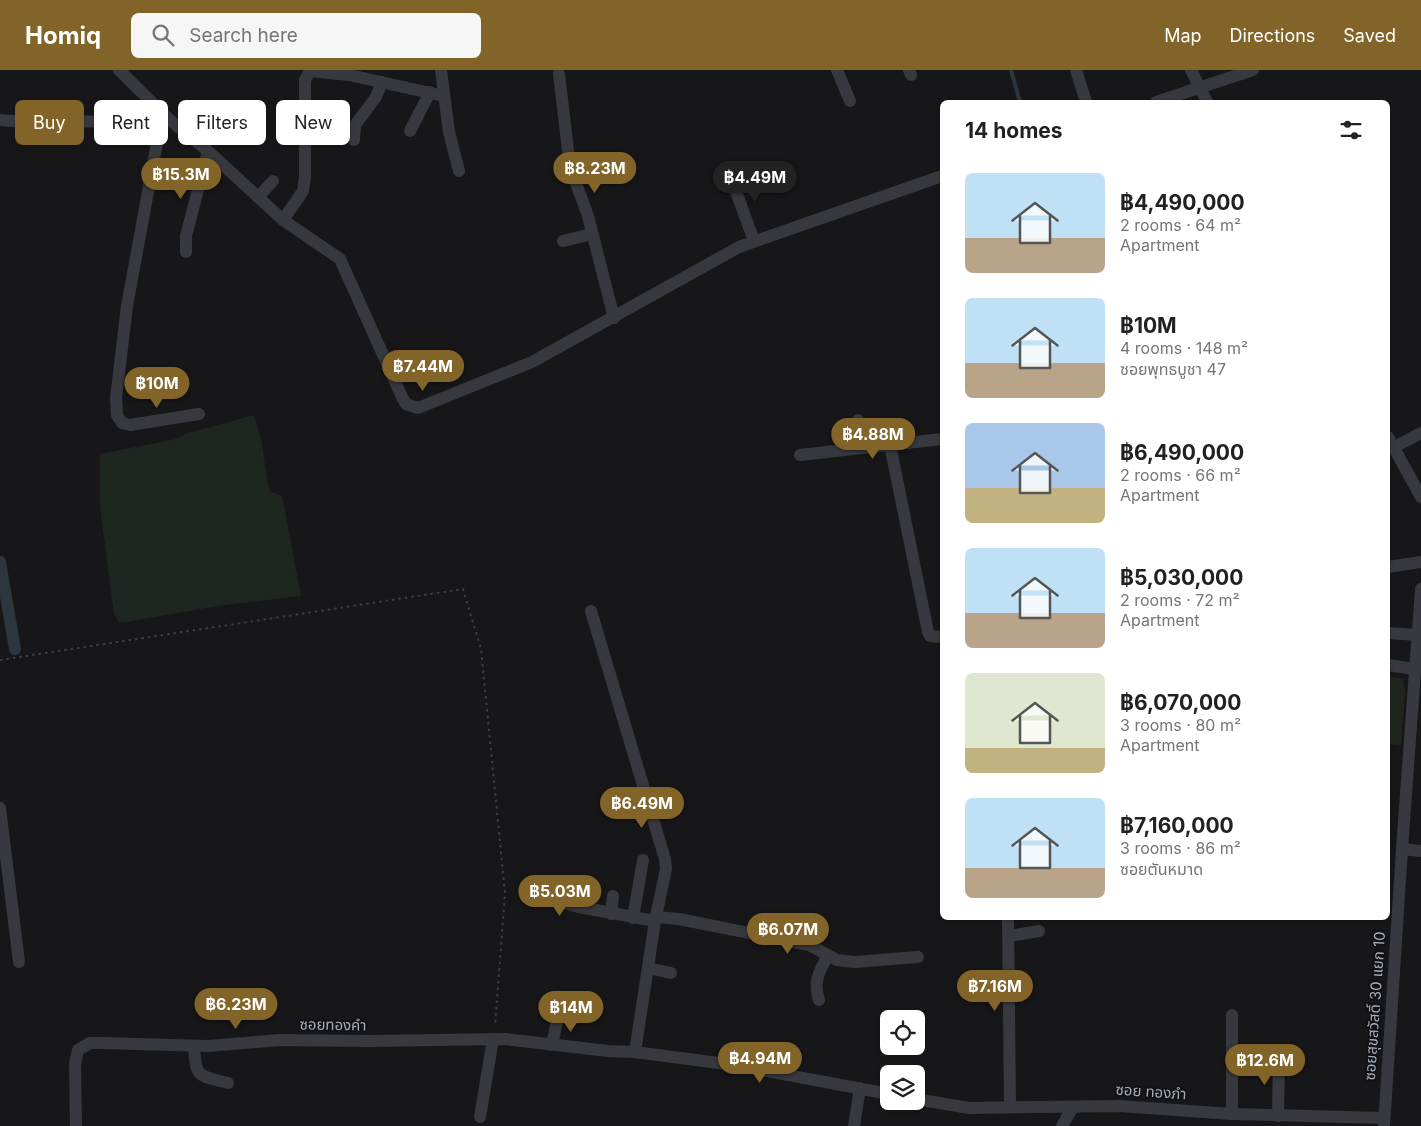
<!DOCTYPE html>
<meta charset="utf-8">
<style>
:root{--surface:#fff;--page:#f6f6f6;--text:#202124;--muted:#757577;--accent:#826328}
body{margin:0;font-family:Inter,"Noto Sans Thai",sans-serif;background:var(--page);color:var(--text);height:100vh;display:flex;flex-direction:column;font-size:19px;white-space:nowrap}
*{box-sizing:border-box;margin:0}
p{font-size:16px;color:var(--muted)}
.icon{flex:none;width:28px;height:28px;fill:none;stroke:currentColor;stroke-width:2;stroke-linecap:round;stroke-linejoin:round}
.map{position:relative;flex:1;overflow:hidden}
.panel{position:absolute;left:940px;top:30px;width:450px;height:820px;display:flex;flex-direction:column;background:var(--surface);border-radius:8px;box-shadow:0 1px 4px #0004}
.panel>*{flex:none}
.guide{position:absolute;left:15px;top:30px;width:475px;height:45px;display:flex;gap:10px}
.controls{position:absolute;left:880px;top:940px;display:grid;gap:10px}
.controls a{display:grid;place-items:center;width:45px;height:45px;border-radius:8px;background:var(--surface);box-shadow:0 1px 4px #0004;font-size:25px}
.price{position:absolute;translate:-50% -42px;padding:0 11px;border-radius:18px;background:var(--accent);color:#fff;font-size:16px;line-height:32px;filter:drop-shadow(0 1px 2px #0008)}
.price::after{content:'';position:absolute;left:50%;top:30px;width:15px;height:11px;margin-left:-8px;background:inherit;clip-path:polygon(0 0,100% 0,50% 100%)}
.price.selected{background:#222;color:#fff}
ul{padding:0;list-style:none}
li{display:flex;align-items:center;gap:15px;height:125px;padding:0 25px}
li span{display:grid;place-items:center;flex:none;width:140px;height:100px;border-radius:8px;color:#555}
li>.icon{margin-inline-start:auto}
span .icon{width:60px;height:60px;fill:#fffc;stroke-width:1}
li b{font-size:21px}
h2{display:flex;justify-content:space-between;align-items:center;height:60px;padding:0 25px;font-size:21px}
.chip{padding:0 18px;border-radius:8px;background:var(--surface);box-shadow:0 1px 4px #0004;font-size:18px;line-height:45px}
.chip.selected{background:var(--accent);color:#fff}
header{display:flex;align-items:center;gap:30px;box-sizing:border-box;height:70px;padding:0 25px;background:var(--accent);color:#fff}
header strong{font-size:24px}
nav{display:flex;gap:28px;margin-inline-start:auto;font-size:18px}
.search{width:350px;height:45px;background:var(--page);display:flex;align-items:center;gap:12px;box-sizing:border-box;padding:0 18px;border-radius:8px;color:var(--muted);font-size:19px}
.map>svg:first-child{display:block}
</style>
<header>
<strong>Homiq</strong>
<div class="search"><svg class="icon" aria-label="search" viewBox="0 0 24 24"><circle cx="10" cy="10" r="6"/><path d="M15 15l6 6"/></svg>Search here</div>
<nav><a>Map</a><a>Directions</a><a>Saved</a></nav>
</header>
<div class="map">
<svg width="1421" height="1056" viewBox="0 0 1421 1056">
<rect width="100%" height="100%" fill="#171719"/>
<g fill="#1e271f">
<path d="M254 345 261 369 269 421 282 426 301 526 217 536 127 552H119L114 544 100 437V384L176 369 185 364Z"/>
<path d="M1388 606 1403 609 1405 623 1401 675 1388 674Z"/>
</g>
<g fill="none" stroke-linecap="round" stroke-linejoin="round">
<path stroke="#2c363e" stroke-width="4" d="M1011 0 1020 32"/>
<path stroke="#2c363e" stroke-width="12" d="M0 492 15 579"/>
<path stroke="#3d4045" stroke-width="2" stroke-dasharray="2.5 4" stroke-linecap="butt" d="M0 590 463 519 481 579 505 823 495 956"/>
<g stroke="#37393e" stroke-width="12">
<path d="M119 0 171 51"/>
<path d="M441 0 449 62 459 101"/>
<path d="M837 0 850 31"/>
<path d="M909 0 911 5"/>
<path d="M1076 0 1086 32"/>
<path d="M1191 0 1207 32"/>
<path d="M559 4 570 97 588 146 614 248"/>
<path d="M1156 32 1253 0"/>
<path d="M0 50 23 52 171 51 208 81 283 150 340 189 402 327 406 334 418 338 532 292 739 177 942 106"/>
<path d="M161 51 127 236 116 328 117 345 122 353 130 355 199 344"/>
<path d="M410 61 430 22"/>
<path d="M354 70 355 55 376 27 382 12"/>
<path d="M730 105 754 171"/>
<path d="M258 127 273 111"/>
<path d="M283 150 303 121 305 107V10L310 1 349 5 444 26"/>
<path d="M563 171 592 164"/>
<path d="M186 182V166L208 81"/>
<path d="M858 350 861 377"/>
<path d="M1388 367 1421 427"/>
<path d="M890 375 928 562 930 566 942 567"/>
<path d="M1394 377 1421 363"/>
<path d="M800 385 942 369"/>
<path d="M1388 497 1421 492"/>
<path d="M591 541 665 789 666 799 655 851 635 982"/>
<path d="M1388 563 1418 565"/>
<path d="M1388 595 1415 599"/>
<path d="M0 738 19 892"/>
<path d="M1402 779 1421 781"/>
<path d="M536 825 579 837 655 851"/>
<path d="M611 844 613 826"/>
<path d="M656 847 679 849 809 875 837 890 854 892 918 887"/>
<path d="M633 848 643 790"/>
<path d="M1008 848 1010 1036"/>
<path d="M1009 866 1039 861"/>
<path d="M648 898 671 903"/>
<path d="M819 930C813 910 819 903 828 885"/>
<path d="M1232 945V1044"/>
<path d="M552 975 560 937"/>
<path d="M194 976C196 1009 198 1005 228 1013"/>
<path d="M916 1029 969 1038 1119 1036 1232 1044 1384 1048"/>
<path d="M1278 1046 1279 987"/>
<path d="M480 1047 493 969"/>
<path d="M76 1056 75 994 78 980 90 973H102L208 976 279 970 368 971 505 969 608 981 635 982 734 995 889 1024"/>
<path d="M854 1056 860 1018"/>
<path d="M1062 1056 1073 1037"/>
<path d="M1384 1056 1402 779 1421 519"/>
</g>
</g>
<g text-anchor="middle" stroke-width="4" stroke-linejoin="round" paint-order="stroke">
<g font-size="15" fill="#a8aeb9" stroke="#121214">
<text transform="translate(1375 936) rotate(-86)" y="5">ซอยสุขสวัสดิ์ 30 แยก 10</text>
<text transform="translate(333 955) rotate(1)" y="5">ซอยทองคำ</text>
<text transform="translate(1151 1022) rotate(4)" y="5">ซอย ทองภํา</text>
</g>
</g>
</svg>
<div class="controls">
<a><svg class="icon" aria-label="locate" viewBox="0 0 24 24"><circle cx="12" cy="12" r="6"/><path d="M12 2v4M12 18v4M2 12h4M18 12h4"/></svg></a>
<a><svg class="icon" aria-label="layers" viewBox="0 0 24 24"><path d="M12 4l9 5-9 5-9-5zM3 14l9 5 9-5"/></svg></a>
</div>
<b class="price" style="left:595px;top:124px">฿8.23M</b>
<b class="price" style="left:181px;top:130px">฿15.3M</b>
<b class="price selected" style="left:755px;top:133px">฿4.49M</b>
<b class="price" style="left:423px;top:322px">฿7.44M</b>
<b class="price" style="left:157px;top:339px">฿10M</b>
<b class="price" style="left:873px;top:390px">฿4.88M</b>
<b class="price" style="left:642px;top:759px">฿6.49M</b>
<b class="price" style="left:560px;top:847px">฿5.03M</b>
<b class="price" style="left:788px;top:885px">฿6.07M</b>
<b class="price" style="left:995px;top:942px">฿7.16M</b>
<b class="price" style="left:236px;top:960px">฿6.23M</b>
<b class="price" style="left:571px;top:963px">฿14M</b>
<b class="price" style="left:760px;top:1014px">฿4.94M</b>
<b class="price" style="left:1265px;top:1016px">฿12.6M</b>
<div class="guide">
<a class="chip selected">Buy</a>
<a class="chip">Rent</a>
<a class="chip">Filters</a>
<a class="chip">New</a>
</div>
<section class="panel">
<h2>14 homes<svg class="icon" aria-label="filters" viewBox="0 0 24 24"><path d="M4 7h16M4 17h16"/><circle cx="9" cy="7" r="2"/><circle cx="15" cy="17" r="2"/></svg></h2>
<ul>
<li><span style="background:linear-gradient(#bfe0f5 65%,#b9a48a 0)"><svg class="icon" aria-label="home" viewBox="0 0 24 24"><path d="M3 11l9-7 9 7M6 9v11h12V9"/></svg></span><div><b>฿4,490,000</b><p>2 rooms · 64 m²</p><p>Apartment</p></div></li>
<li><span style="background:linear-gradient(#bfe0f5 65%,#b9a48a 0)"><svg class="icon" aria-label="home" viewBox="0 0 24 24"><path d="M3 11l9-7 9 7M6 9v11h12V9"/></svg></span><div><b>฿10M</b><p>4 rooms · 148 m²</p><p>ซอยพุทธบูชา 47</p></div></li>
<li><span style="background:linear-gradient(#a9c7e8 65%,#c2b280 0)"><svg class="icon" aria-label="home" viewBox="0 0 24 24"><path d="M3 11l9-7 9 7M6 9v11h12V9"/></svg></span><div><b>฿6,490,000</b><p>2 rooms · 66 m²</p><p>Apartment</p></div></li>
<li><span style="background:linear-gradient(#bfe0f5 65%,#b9a48a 0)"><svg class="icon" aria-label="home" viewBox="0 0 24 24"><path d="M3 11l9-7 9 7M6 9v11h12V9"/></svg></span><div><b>฿5,030,000</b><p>2 rooms · 72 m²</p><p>Apartment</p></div></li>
<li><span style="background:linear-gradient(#dfe7d0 75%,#c2b280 0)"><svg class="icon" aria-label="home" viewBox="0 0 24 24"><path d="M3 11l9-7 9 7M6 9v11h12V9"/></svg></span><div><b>฿6,070,000</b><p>3 rooms · 80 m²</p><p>Apartment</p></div></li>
<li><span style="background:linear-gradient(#bfe0f5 70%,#b9a48a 0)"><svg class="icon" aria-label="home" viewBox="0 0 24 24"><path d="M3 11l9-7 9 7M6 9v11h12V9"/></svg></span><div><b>฿7,160,000</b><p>3 rooms · 86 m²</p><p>ซอยตันหมาด</p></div></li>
</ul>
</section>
</div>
